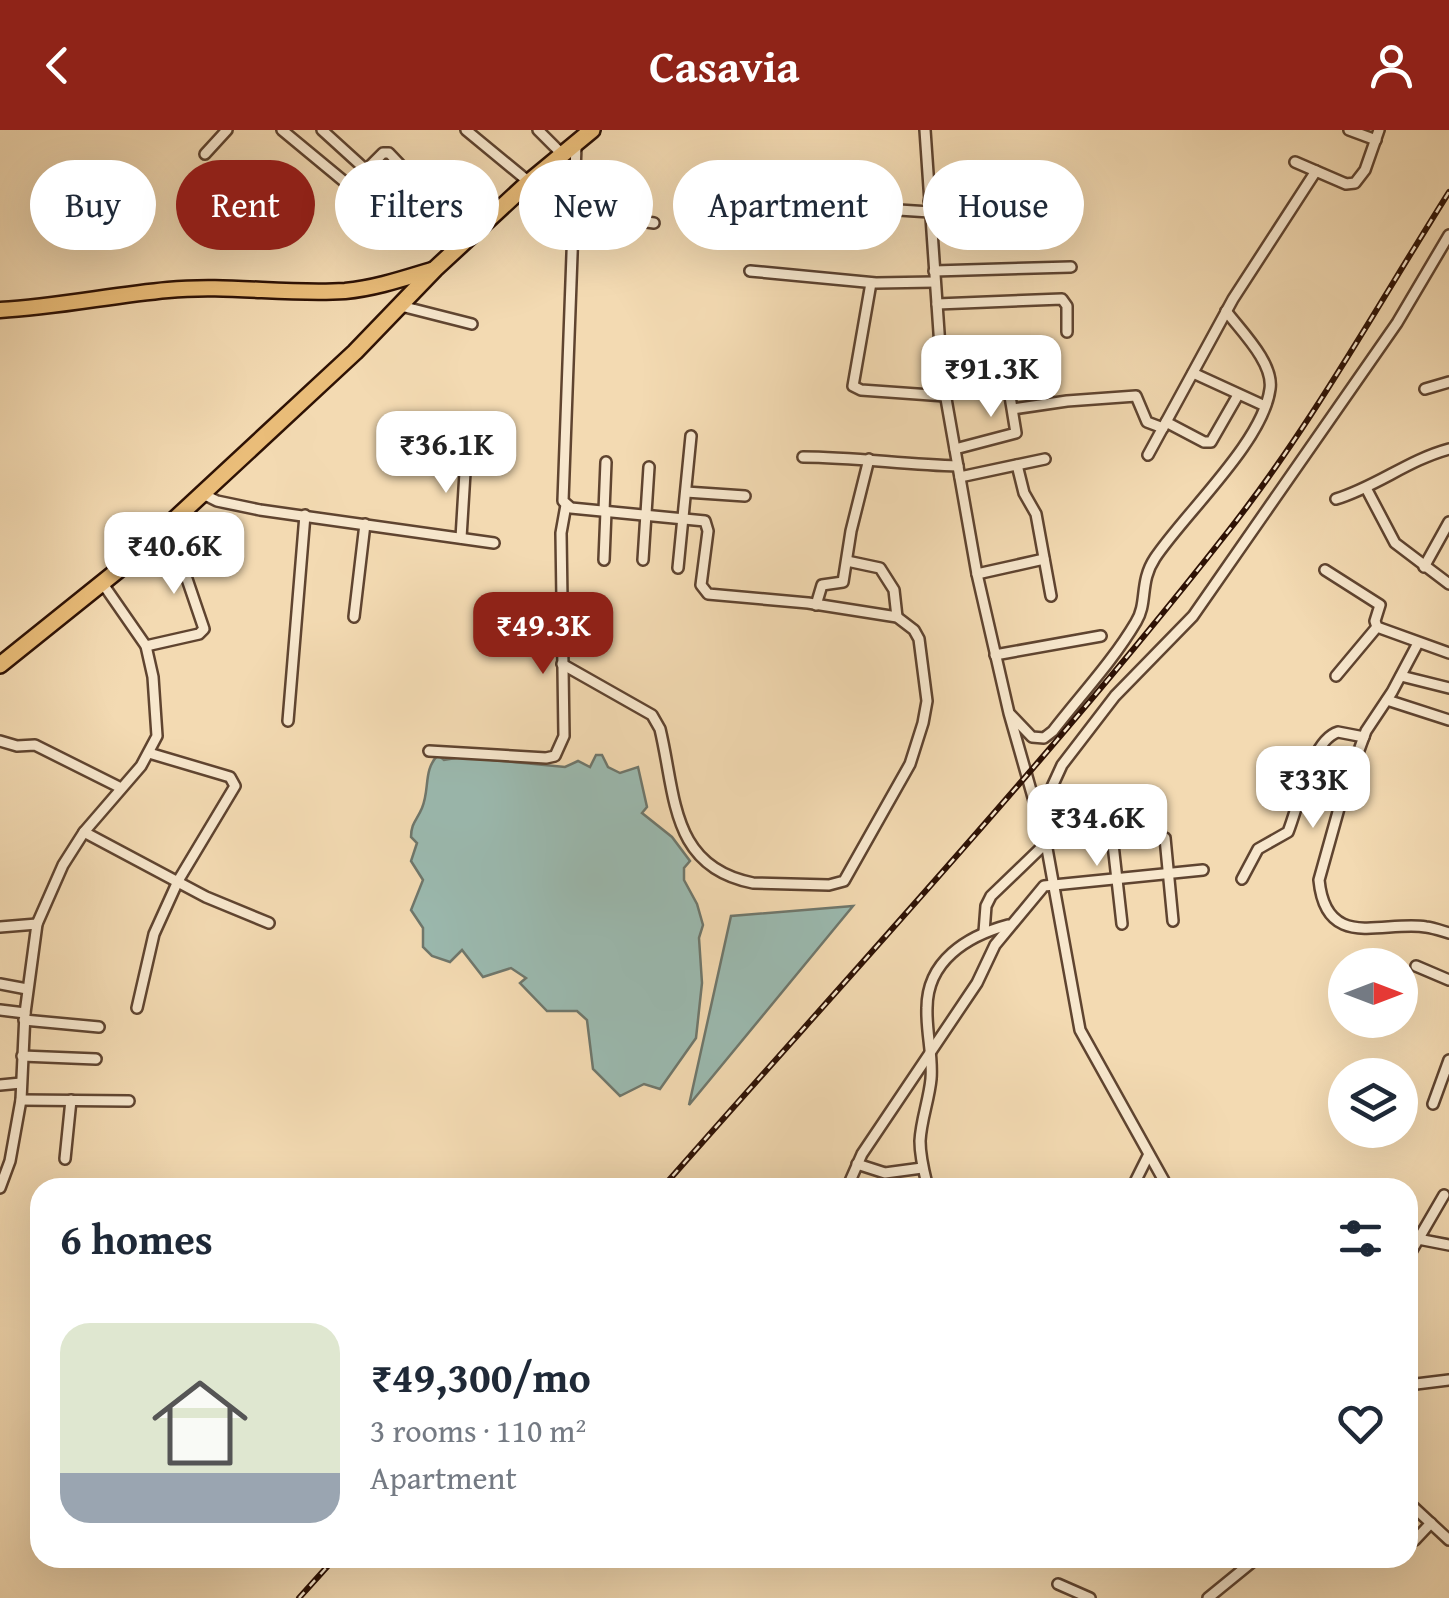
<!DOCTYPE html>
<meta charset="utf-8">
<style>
:root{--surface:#fff;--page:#f2f2f3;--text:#1f2937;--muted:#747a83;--line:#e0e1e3;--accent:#8f2418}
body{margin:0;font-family:"Gentium Book Plus",serif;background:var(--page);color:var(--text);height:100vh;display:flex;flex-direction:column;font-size:38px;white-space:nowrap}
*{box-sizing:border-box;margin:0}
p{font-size:32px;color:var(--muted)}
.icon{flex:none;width:55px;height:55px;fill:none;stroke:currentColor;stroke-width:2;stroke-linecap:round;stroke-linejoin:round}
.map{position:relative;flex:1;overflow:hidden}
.drawer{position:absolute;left:30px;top:1048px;width:1388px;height:390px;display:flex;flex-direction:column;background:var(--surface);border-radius:30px;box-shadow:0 10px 40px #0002}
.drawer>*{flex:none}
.hud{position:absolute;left:30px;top:30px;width:1390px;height:90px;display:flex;gap:20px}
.needle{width:65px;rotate:90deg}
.controls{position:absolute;left:1328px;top:818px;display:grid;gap:20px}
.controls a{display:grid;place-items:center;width:90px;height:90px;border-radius:50%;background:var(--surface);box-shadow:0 10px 40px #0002;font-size:50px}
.price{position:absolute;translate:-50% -85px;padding:0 22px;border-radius:20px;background:#fff;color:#222;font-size:32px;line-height:65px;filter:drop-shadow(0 2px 5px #0008)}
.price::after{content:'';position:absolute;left:50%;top:60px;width:30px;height:22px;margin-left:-15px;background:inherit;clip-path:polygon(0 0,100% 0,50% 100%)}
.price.selected{background:var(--accent);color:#fff}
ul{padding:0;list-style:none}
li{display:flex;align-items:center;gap:30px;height:250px;padding:0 30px}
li+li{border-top:2px solid var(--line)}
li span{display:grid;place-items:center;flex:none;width:280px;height:200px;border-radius:30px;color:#555}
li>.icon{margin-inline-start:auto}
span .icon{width:120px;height:120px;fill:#fffc;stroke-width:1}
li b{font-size:42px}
h2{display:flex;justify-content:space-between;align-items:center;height:120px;padding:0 30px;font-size:42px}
.chip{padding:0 35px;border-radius:45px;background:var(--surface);box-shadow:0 10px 40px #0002;font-size:35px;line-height:90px}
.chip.selected{background:var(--accent);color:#fff}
header{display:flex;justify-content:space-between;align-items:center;height:130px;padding:0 30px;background:var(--accent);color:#fff;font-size:45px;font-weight:700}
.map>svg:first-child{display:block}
</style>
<header><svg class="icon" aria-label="back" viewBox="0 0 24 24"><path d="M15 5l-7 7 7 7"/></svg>Casavia<svg class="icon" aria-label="person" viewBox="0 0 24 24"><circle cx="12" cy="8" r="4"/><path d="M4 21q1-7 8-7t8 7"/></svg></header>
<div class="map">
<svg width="1449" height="1468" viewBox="0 0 1449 1468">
<rect width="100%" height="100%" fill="#f3dab2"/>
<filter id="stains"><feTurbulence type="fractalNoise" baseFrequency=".002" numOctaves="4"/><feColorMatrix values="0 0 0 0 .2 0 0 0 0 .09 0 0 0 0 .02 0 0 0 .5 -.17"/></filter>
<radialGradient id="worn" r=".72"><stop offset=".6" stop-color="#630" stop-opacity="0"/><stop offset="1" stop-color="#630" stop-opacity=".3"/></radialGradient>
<g fill="#9bbab0" stroke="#6f776c" stroke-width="2.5">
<path d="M438 625 444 630 462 627 565 637 578 631 590 637 596 625H602L608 637 620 643 638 637 647 677 642 683 672 707 690 731 684 738V750L697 774 703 795 699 808 702 853 696 908 660 959 644 954 620 966 593 939 587 890 577 881H547L520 853 526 848 511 838 483 847 462 820 450 832 432 826 423 817V798L411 780 423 750 411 731 417 713 411 707C411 693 417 690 422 678 430 659 423 640 438 625Z"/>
<path d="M853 776 689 975 731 786Z"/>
</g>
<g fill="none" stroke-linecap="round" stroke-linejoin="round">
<defs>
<g id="street">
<path d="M282 0 346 53 354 52 383 23H389L469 107"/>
<path d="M322 0 366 40"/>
<path d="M466 0 529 52"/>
<path d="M538 0 562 24"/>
<path d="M925 0 942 246 977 444 1009 583 1046 713 1080 900 1168 1058"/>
<path d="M1349 0 1376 10"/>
<path d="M205 24 227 0"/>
<path d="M1295 32 1346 54 1355 53 1365 40 1379 0"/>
<path d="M929 71C968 70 1014 75 1045 49"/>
<path d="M868 78 930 82"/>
<path d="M575 82 654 93"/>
<path d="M750 141 876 153 935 152"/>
<path d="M934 141 1071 137"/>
<path d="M871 153 853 256 861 260 945 266"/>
<path d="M937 174 1062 169 1067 176V202"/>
<path d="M401 176 472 194"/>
<path d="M1193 243 1265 276"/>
<path d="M1425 259 1449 252"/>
<path d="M1013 279 1067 271 1136 266 1147 292 1163 298"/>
<path d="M1166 292 1204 312H1211L1238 265"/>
<path d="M955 319 1016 303 1007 248"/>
<path d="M1148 325 1233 169 1316 41"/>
<path d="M803 327C855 327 906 335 958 336"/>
<path d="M1017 335 1024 363 1036 384 1051 466"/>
<path d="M960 347 1045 329"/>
<path d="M1366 358 1395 413 1449 454"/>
<path d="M686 362 745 366"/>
<path d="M201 363 217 371 260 380 494 413"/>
<path d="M1336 369C1376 357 1408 330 1449 319"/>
<path d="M604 381 606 332"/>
<path d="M461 408 466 326"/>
<path d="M604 430 606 381"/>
<path d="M643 430 649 337"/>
<path d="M847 431 880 438 894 460 897 487"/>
<path d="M1424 437 1449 392"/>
<path d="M678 438 691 306"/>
<path d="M1325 440 1380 475 1375 491 1377 497 1449 523"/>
<path d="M977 444 1044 429"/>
<path d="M816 475 822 455 843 452 851 401 869 329"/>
<path d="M354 487 365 394"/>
<path d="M1418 513 1392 562 1366 601 1343 664 1319 750C1326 822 1383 790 1426 797 1434 798 1442 801 1449 803"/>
<path d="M146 516 199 504 204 499 187 449 160 402"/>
<path d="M995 525 1101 506"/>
<path d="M562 534 652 585 660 599C676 665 670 737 753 753L829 755 844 751 910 634 923 593 927 571 919 509 914 500 897 487 808 473 708 464 701 455 708 401 705 391 571 378 563 371 576 15"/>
<path d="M1336 546 1377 497"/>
<path d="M1401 546 1449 558"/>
<path d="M1387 570 1449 590"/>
<path d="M1011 585 1032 607 1044 608 1053 601C1080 566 1113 531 1136 492 1148 473 1139 452 1155 428 1185 383 1263 312 1270 259 1274 233 1241 201 1226 181"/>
<path d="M288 591 305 385"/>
<path d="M0 611 17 616 35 615 121 658"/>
<path d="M429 621 546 628 555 626 564 606 561 403 566 375"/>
<path d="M1282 624 1347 655"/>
<path d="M1109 679 1122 794"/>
<path d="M84 702 206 767 269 793"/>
<path d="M1165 708 1173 791"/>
<path d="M1242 749 1258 719 1288 702C1299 675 1311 610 1338 602L1364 607"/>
<path d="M0 797 37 794"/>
<path d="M984 802 986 776 991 766 1046 713 1052 689 1051 659 1062 635 1115 566 1193 486 1397 193 1449 105"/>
<path d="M1416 836 1449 850"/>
<path d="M0 854 27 859"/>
<path d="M137 878 154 804 178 751 235 656 230 647 149 623"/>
<path d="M0 880 25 883"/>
<path d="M24 890 99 897"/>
<path d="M22 926 96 929"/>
<path d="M0 955 21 953"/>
<path d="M21 970 129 971"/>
<path d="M1433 974 1449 930"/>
<path d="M65 1029 71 970"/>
<path d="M857 1034 885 1043 922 1038"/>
<path d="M0 1058 10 1031 21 970 25 883 37 794 63 735 84 702 141 636 157 606 153 547 146 516 103 454"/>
<path d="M847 1058 862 1024 977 853 995 815 1044 756 1203 740"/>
<path d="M928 1058C924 1042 920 1028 920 1011 921 990 929 970 931 949 933 925 926 902 927 878 927 831 967 806 1008 795"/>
<path d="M1132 1058 1148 1026"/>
<path d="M1418 1109 1449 1115"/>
<path d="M1408 1127 1444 1065"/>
<path d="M1408 1255 1449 1250"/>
<path d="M1408 1372 1449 1410"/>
<path d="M1408 1412 1415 1410 1431 1393"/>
<path d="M1058 1454 1090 1468"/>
<path d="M1208 1468 1257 1428"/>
</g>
<path id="primary" d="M0 180C57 177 112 165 168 160 227 154 286 165 345 161 376 158 405 148 435 139"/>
<path id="highway" d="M0 535 132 429 355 222 435 139 529 52 592 0"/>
</defs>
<use href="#street" stroke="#5f4430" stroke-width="14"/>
<use href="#primary" stroke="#2e1205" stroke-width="19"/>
<use href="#highway" stroke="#2e1205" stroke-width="20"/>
<use href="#street" stroke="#f7e7cd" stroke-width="9"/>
<use href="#primary" stroke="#eabd79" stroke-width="14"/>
<use href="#highway" stroke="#eabd79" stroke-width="15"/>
<defs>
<g id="rail">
<path d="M662 1058C852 842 1049 630 1226 404 1310 298 1377 176 1449 62"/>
<path d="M299 1468 335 1428"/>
</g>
</defs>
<use href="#rail" stroke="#2e1205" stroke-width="6"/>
<use href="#rail" stroke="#f7e7cd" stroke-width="2.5" stroke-dasharray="8" stroke-linecap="butt"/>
</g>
<rect width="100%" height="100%" filter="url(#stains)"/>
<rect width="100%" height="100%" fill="url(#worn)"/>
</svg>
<div class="controls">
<a><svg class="needle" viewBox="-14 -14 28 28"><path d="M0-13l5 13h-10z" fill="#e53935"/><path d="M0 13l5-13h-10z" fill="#747a83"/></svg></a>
<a><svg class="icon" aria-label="layers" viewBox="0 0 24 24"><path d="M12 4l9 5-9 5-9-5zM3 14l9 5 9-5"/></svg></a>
</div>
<b class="price" style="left:991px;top:290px">₹91.3K</b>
<b class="price" style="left:446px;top:366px">₹36.1K</b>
<b class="price" style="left:174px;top:467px">₹40.6K</b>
<b class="price selected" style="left:543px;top:547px">₹49.3K</b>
<b class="price" style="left:1313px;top:701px">₹33K</b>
<b class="price" style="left:1097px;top:739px">₹34.6K</b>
<div class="hud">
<a class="chip">Buy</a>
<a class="chip selected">Rent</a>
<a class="chip">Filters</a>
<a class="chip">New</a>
<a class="chip">Apartment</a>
<a class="chip">House</a>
</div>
<section class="drawer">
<h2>6 homes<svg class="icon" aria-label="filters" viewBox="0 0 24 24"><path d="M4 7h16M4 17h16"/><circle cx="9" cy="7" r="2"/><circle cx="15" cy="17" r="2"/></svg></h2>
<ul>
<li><span style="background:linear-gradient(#dfe7d0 75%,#9aa5b1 0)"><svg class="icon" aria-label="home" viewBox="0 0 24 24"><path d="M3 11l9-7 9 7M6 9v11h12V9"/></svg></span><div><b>₹49,300/mo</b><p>3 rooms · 110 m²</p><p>Apartment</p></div><svg class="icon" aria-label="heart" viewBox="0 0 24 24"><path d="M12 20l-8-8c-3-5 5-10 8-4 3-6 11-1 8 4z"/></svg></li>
</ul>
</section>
</div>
